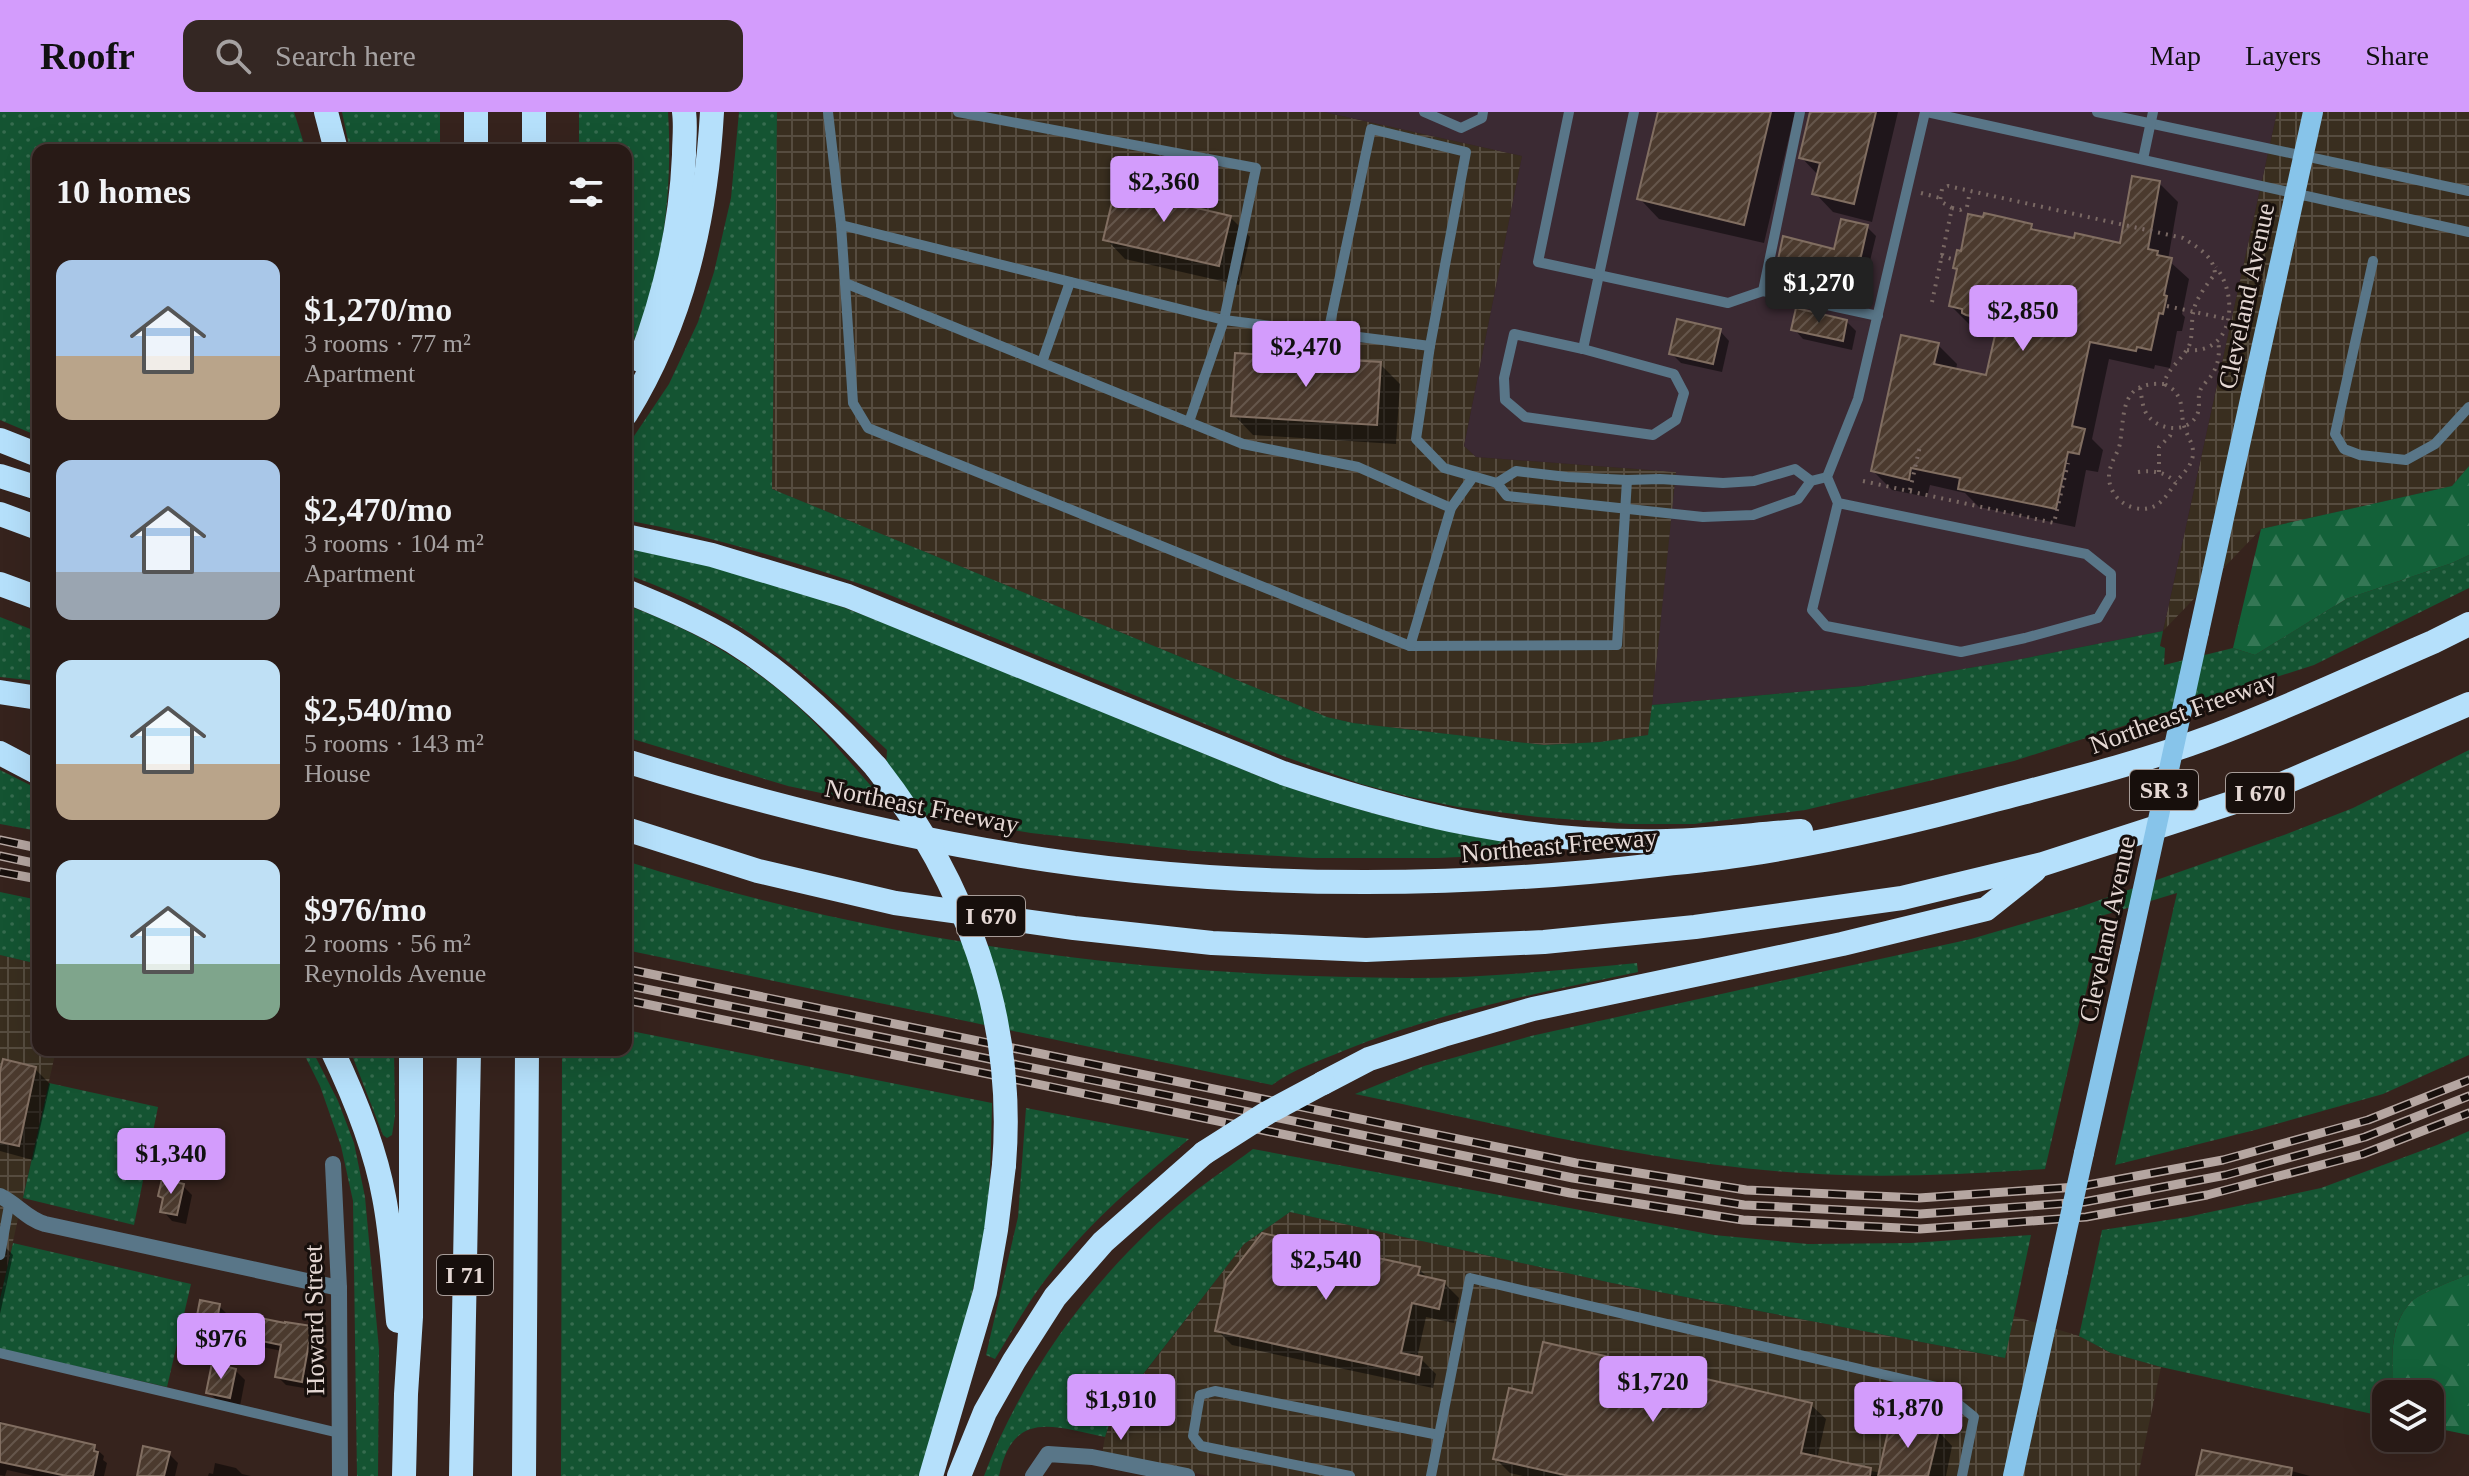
<!DOCTYPE html>
<meta charset="utf-8">
<style>
:root{--surface:#281a16;--page:#342723;--text:#f1f3f6;--muted:#a5a1a1;--line:#443835;--accent:#d39cfc}
body{margin:0;font-family:"Times New Roman",serif;background:var(--page);color:var(--text);height:100vh;display:flex;flex-direction:column;font-size:30px;white-space:nowrap}
*{box-sizing:border-box;margin:0}
p{font-size:26px;color:var(--muted)}
.icon{flex:none;width:44px;height:44px;fill:none;stroke:currentColor;stroke-width:2;stroke-linecap:round;stroke-linejoin:round}
.map{position:relative;flex:1;overflow:hidden}
.details{position:absolute;left:32px;top:32px;width:600px;height:912px;display:flex;flex-direction:column;background:var(--surface);border-radius:16px;box-shadow:0 8px 32px #0002,0 0 0 2px var(--line)}
.details>*{flex:none}
.buttons{position:absolute;left:2372px;top:1268px;display:grid;gap:16px}
.buttons a{display:grid;place-items:center;width:72px;height:72px;border-radius:16px;background:var(--surface);box-shadow:0 8px 32px #0002,0 0 0 2px var(--line);font-size:40px}
.price{position:absolute;translate:-50% -68px;padding:0 18px;border-radius:8px;background:var(--accent);color:#111;font-size:26px;line-height:52px;filter:drop-shadow(0 2px 4px #0008)}
.price::after{content:'';position:absolute;left:50%;top:48px;width:24px;height:18px;margin-left:-12px;background:inherit;clip-path:polygon(0 0,100% 0,50% 100%)}
.price.current{background:#222;color:#fff}
ul{padding:0;list-style:none}
li{display:flex;align-items:center;gap:24px;height:200px;padding:0 24px}
li span{display:grid;place-items:center;flex:none;width:224px;height:160px;border-radius:16px;color:#555}
li>.icon{margin-inline-start:auto}
span .icon{width:96px;height:96px;fill:#fffc;stroke-width:1}
li b{font-size:34px}
h2{display:flex;justify-content:space-between;align-items:center;height:96px;padding:0 24px;font-size:34px}
header{display:flex;align-items:center;gap:48px;box-sizing:border-box;height:112px;padding:0 40px;background:var(--accent);color:#111}
header strong{font-size:38px}
nav{display:flex;gap:44px;margin-inline-start:auto;font-size:28px}
.search{width:560px;height:72px;background:var(--page);display:flex;align-items:center;gap:20px;box-sizing:border-box;padding:0 28px;border-radius:16px;color:var(--muted);font-size:30px}
.map>svg:first-child{display:block}
</style>
<header>
<strong>Roofr</strong>
<div class="search"><svg class="icon" aria-label="search" viewBox="0 0 24 24"><circle cx="10" cy="10" r="6"/><path d="M15 15l6 6"/></svg>Search here</div>
<nav><a>Map</a><a>Layers</a><a>Share</a></nav>
</header>
<div class="map">
<svg width="2469" height="1364" viewBox="0 0 2469 1364">
<defs>
<pattern id="industrial-grid" width="8" height="8" patternUnits="userSpaceOnUse" patternTransform="scale(2)"><rect width="8" height="8" fill="#392e1f"/><path d="M0 4h8M4 0v8" fill="none" stroke="#564c3f"/></pattern>
<pattern id="grass-dots" width="8" height="8" patternUnits="userSpaceOnUse" patternTransform="scale(2)"><rect width="8" height="8" fill="#145432"/><path d="M2 2h.1M6 6h.1" fill="none" stroke="#366c4f" stroke-width="1.8" stroke-linecap="round"/></pattern>
<pattern id="forest-firs" width="22" height="20" patternUnits="userSpaceOnUse" patternTransform="scale(2)"><rect width="22" height="20" fill="#136139"/><path d="M5 1l3.5 6h-7zM16 11l3.5 6h-7z" fill="#357755"/></pattern>
<pattern id="building-hatch" width="6" height="6" patternUnits="userSpaceOnUse" patternTransform="scale(2)"><rect width="6" height="6" fill="#4b3a2e"/><path d="M-1 1l2-2M0 6l6-6M5 7l2-2" fill="none" stroke="#65564b"/></pattern>
</defs>
<rect width="100%" height="100%" fill="#36231d"/>
<g fill="url(#industrial-grid)">
<path d="M777 0H1324L1522 44 1464 334 1476 345 1677 360 1649 623 1600 630 1544 633 1353 611 1327 605 772 377Z"/>
<path d="M2277 0H2469V354L2452 374 2261 417 2163 519Z"/>
<path d="M0 843 38 852V938H56L0 1187Z"/>
<path d="M1290 1100 1612 1171 2004 1246 2014 1204 2079 1224 2111 1241 2161 1255 2138 1364H1209L1102 1342 1105 1325 1113 1302 1244 1132Z"/>
</g>
<path fill="#3b2a33" d="M1324 0H2277L2163 519 2016 548 1863 574 1652 593 1676 360 1476 345 1464 334 1522 44Z"/>
<g fill="url(#grass-dots)">
<path d="M0 0H294L306 38H38V324L0 308Z"/>
<path d="M342 0H440V38H350Z"/>
<path d="M579 0H668C673 78 663 175 626 245V38H579Z"/>
<path d="M739 0H777L772 377 1327 605 1353 611 1544 633 1600 630 1648 623 1652 593 1863 574 2016 548 2163 519 2160 534 2165 536 2164 553 2233 536 2255 543 2346 487 2452 451 2469 443V476L2314 553 2014 649 1805 698 1694 712H1630L1538 705 1458 695 1410 685 1361 672 1283 644 875 477C793 449 711 424 626 408V336L669 272 698 210 714 160 731 86Z"/>
<path d="M626 436C747 454 861 501 973 547 1071 587 1169 627 1266 667 1351 698 1437 720 1527 733V742L1438 746H1312L1193 739 1031 721 934 705 788 674 626 625V493C688 515 746 548 795 592 823 617 846 646 871 674L886 658 887 638C846 599 804 560 758 527 718 498 671 479 626 462Z"/>
<path d="M0 505 38 520V569L0 565Z"/>
<path d="M2469 638V943L2383 982 2255 1018 2115 1053 2177 781 2101 804 2102 811 2045 1057C1964 1062 1883 1067 1803 1061 1652 1052 1503 1013 1355 982L1424 954 1531 924 1971 827 2080 795 2284 723 2353 696Z"/>
<path d="M0 658 38 677V719L0 712Z"/>
<path d="M626 749C878 830 1143 865 1408 866 1485 866 1561 858 1637 851L1638 860C1539 881 1438 900 1343 939 1319 949 1294 957 1272 973L626 838Z"/>
<path d="M0 780 38 788V852L0 843Z"/>
<path d="M626 918 992 991C991 1027 991 1065 987 1101 975 1191 946 1279 919 1364H561L562 938H626Z"/>
<path d="M302 938H312L338 989 354 1031 365 1085 379 1237 378 1364H357L353 1089 341 1034 320 974Z"/>
<path d="M350 938H394L395 1004 392 1023 387 1026 383 1023Z"/>
<path d="M49 971 158 995 134 1113 23 1086Z"/>
<path d="M1026 996 1189 1027C1137 1070 1094 1106 1052 1159 1030 1186 1013 1218 995 1247L986 1243 1018 1105Z"/>
<path d="M2469 1019V1162C2456 1168 2419 1181 2411 1190 2388 1214 2392 1251 2394 1282H2386V1305L2161 1255 2111 1241 2079 1224 2102 1118 2187 1105 2321 1076 2437 1033Z"/>
<path d="M1253 1037 1714 1123 1808 1132 1911 1131 2031 1123 2005 1246 1612 1171 1290 1100 1244 1132 1113 1301 1105 1325C1053 1314 1013 1297 999 1364H984C1025 1256 1099 1157 1189 1084 1209 1068 1232 1053 1253 1037Z"/>
<path d="M13 1131 191 1172 167 1275 0 1237V1187Z"/>
</g>
<g fill="url(#forest-firs)">
<path d="M2469 354V443L2452 451 2346 487 2255 543 2233 536 2261 417 2452 374Z"/>
<path d="M2469 1162V1323L2430 1315V1282H2394C2392 1252 2388 1214 2411 1190 2419 1181 2456 1168 2469 1162Z"/>
</g>
<g fill="#0007">
<path d="M1660 0H1795L1764 131 1659 107 1640 87Z"/>
<path d="M1812 0H1898L1872 110 1833 100 1815 81 1819 64 1801 45Z"/>
<path d="M2159 71 2178 90 2168 148 2189 167 2182 202 2185 205 2182 219H2177L2170 256 2155 253 2154 257 2109 247 2092 327 2103 338 2098 360 2086 358 2075 415 1979 395 1965 381 1930 373 1927 385 1892 378 1873 359 1938 233 1957 252 1956 258 1988 265 1997 224 1987 221 1978 214 1970 213 1951 194 1959 159 1955 156 2031 113 2038 121 2075 128 2122 133Z"/>
<path d="M1160 76 1177 93 1230 105 1250 125 1239 173 1125 147 1106 127Z"/>
<path d="M1867 115 1876 124 1862 182 1787 165 1778 156 1836 139Z"/>
<path d="M1846 209 1856 219 1852 238 1803 227 1794 217Z"/>
<path d="M1720 219 1729 229 1722 260 1681 251 1672 242Z"/>
<path d="M1380 252 1400 272 1396 332 1253 323 1234 303Z"/>
<path d="M35 957 50 972 33 1048 0 1039V968Z"/>
<path d="M183 1074 192 1083 186 1112 172 1109 163 1099 165 1088 160 1084Z"/>
<path d="M0 1130 13 1143 0 1202Z"/>
<path d="M1419 1157 1430 1168 1444 1171 1459 1186 1454 1211 1426 1205 1417 1246 1421 1247 1436 1262 1433 1276 1232 1233 1217 1218Z"/>
<path d="M219 1194 229 1204 220 1247 203 1244 193 1234Z"/>
<path d="M311 1216 319 1224 310 1277 286 1273 277 1264 282 1239 262 1235 253 1226Z"/>
<path d="M236 1259 245 1268 240 1294 218 1290 209 1280Z"/>
<path d="M1533 1283 1811 1293 1826 1307 1817 1347 1881 1361 1938 1319 1952 1334 1946 1364H1523L1510 1361 1495 1346Z"/>
<path d="M0 1309 11 1315 94 1335 104 1344 103 1348 107 1351 104 1364H34L7 1358 5 1364 0 1363Z"/>
<path d="M169 1342 178 1351 175 1364H139Z"/>
<path d="M215 1351 236 1356 242 1362 251 1364H208L209 1361 213 1362Z"/>
<path d="M2277 1355 2310 1364H2197Z"/>
</g>
<g fill="url(#building-hatch)" stroke="#816e61" stroke-width="2">
<path d="M1658 0H1771L1744 113 1637 87Z"/>
<path d="M1810 0H1876L1854 92 1812 82 1820 51 1799 46Z"/>
<path d="M2132 64 2160 69 2148 137 2158 139 2157 143 2172 146 2164 183 2167 184 2163 202 2159 201 2151 238 2137 235 2136 239 2090 230 2072 314 2085 317 2079 342 2068 340 2056 397 1958 377 1960 366 1911 356 1909 368 1871 359 1901 223 1939 231 1934 252 1986 263 1998 210 1966 203 1962 201V197L1949 194 1957 157 1953 156 1957 138 1961 139 1968 102 1983 105 1984 101 2002 105 2032 112 2031 117 2074 126 2075 121 2120 131Z"/>
<path d="M1118 65 1161 74 1158 87 1231 104 1219 154 1103 128Z"/>
<path d="M1841 107 1868 113 1854 175 1776 157 1783 124 1834 137Z"/>
<path d="M1796 196 1847 208 1843 229 1791 218Z"/>
<path d="M1677 207 1721 217 1713 252 1669 242Z"/>
<path d="M1235 241 1381 250 1377 313 1231 304Z"/>
<path d="M3 947 36 955 19 1034 0 1030V959Z"/>
<path d="M162 1067 184 1072 177 1103 160 1100 163 1086 158 1084Z"/>
<path d="M1262 1121 1420 1155 1418 1163 1445 1169 1439 1197 1412 1191 1401 1241 1422 1245 1419 1263 1215 1219 1226 1168Z"/>
<path d="M200 1188 220 1192 211 1239 191 1235Z"/>
<path d="M255 1205 285 1211V1210L312 1214 302 1270 275 1265 281 1233 251 1227Z"/>
<path d="M1543 1230 1812 1291 1801 1341 1871 1356 1870 1364H1569L1493 1347 1509 1276 1532 1281Z"/>
<path d="M212 1251 236 1257 230 1286 206 1281Z"/>
<path d="M1891 1307 1939 1318 1928 1364H1878Z"/>
<path d="M0 1311 95 1333 94 1339 98 1340 93 1364H67L0 1350Z"/>
<path d="M143 1334 170 1340 164 1364H137Z"/>
<path d="M2202 1338 2292 1356 2291 1364H2196Z"/>
</g>
<g fill="none" stroke-linecap="round" stroke-linejoin="round">
<g stroke="#7a6964" stroke-width="4" stroke-dasharray="2 6" stroke-linecap="butt">
<path d="M1921 81 1940 86"/>
<path d="M1952 96 1960 98 1967 95 1970 79"/>
<path d="M1941 144 1952 147"/>
<path d="M1932 190 1952 96 1940 89 1942 77 1948 74 2183 126C2197 135 2214 144 2215 162 2207 172 2194 189 2193 202 2191 212 2193 224 2189 234 2182 248 2167 257 2164 272 2120 269 2125 300 2120 331 2119 339 2113 346 2111 354 2104 372 2116 392 2135 396 2158 401 2166 384 2177 369 2184 360 2191 355 2193 343 2194 332 2187 324 2184 314 2181 304 2183 292 2178 284 2175 278 2170 275 2164 272"/>
<path d="M2167 194 2227 207"/>
<path d="M2187 238C2234 243 2239 184 2216 155"/>
<path d="M2140 276C2142 285 2142 298 2149 305 2161 319 2188 321 2197 303 2201 295 2197 286 2200 279 2202 273 2208 269 2211 264 2219 253 2220 240 2218 228"/>
<path d="M2138 360C2154 358 2164 360 2176 370"/>
<path d="M2159 360V335L2170 324 2172 317"/>
<path d="M1863 369 2054 411 2068 351"/>
<path d="M1910 378 1920 334"/>
</g>
<g stroke="#597688" stroke-width="10">
<path d="M828 0 841 113 845 171 1243 332 1358 355 1451 396"/>
<path d="M1424 0 1461 16 1482 6 1483 0"/>
<path d="M1569 0 1538 150 1728 191 1763 179 1800 0"/>
<path d="M1927 0 2469 120"/>
<path d="M2097 0 2469 79"/>
<path d="M2143 47 2153 0"/>
<path d="M841 113 1224 208 1256 56 958 0"/>
<path d="M2373 149 2335 322 2344 337 2360 343 2406 348 2435 332 2469 295"/>
<path d="M845 171 853 291 868 316 1410 534 1617 533 1627 368"/>
<path d="M1763 179 1878 204"/>
<path d="M1328 221 1371 17 1466 40 1430 234 1416 327 1444 356 1497 371 1507 384 1703 405 1753 403 1798 387 1811 369 1827 365"/>
<path d="M1514 222 1583 237 1674 262 1684 281 1676 308 1653 323 1525 305 1505 288 1504 266Z"/>
<path d="M1583 237 1634 0"/>
<path d="M1042 250 1070 170"/>
<path d="M1189 310 1224 208 1430 234"/>
<path d="M1497 371 1516 359 1567 365 1627 368 1660 367 1723 371 1754 369 1795 357 1811 369"/>
<path d="M1838 391 1812 498 1826 514 1961 540 2025 526 2098 506 2111 484V462L2086 442 1838 391 1827 365 1858 287 1925 0"/>
<path d="M1410 534 1451 396 1473 365"/>
<path d="M0 1143 10 1088"/>
<path d="M0 1241 339 1321"/>
<path d="M1350 1364 1201 1334 1193 1324 1200 1283 1215 1279 1439 1323"/>
<path d="M1431 1364 1470 1166 1937 1275 1974 1305 1962 1364"/>
</g>
<g stroke="#597688" stroke-width="16">
<path d="M333 1052 339 1176 340 1364"/>
<path d="M0 1084C17 1092 27 1107 45 1112L339 1176"/>
<path d="M1033 1364 1048 1342 1092 1345 1187 1364"/>
</g>
<g stroke="#87c4ea" stroke-width="20">
<path d="M2199 520 2313 0"/>
<path d="M2084 1041 2130 836"/>
<path d="M2013 1364 2058 1159"/>
</g>
<g stroke="#b5e0fb" stroke-width="24">
<path d="M326 0 336 38"/>
<path d="M476 38V0"/>
<path d="M534 38V0"/>
<path d="M640 248C665 182 681 115 684 43 684 29 686 14 684 0"/>
<path d="M626 302C683 209 706 107 712 0"/>
<path d="M0 328 38 343"/>
<path d="M0 364 38 376"/>
<path d="M0 402 38 416"/>
<path d="M626 424 712 443 848 484 1283 661C1411 704 1531 732 1667 729 1712 728 1757 722 1801 719"/>
<path d="M0 472 38 486"/>
<path d="M626 479C662 494 699 509 732 529 787 563 834 608 876 655"/>
<path d="M0 580 38 586"/>
<path d="M0 641 38 661"/>
<path d="M626 649C792 701 962 741 1136 759 1309 776 1484 773 1657 753 1688 750 1719 747 1750 742 1833 729 1914 710 1995 688 2067 669 2140 651 2210 625 2285 597 2359 562 2433 530L2469 512"/>
<path d="M626 717 758 759 895 791 1074 816 1212 831 1366 838 1544 830 1695 815 1902 786 2043 752 2256 683 2469 592"/>
<path d="M332 938C354 984 375 1035 384 1085 392 1126 394 1168 398 1209"/>
<path d="M1323 971 1369 947 1443 923 1533 897 1842 832 1986 797 2035 758"/>
<path d="M404 1364 406 1282 411 1205V938"/>
<path d="M461 1364 469 938"/>
<path d="M524 1364 527 938"/>
<path d="M931 1364 985 1180 996 1118 1004 1053"/>
<path d="M959 1364 985 1300 1014 1249 1055 1185 1103 1130 1204 1041"/>
</g>
<defs>
<g id="rail">
<path d="M0 728 38 736"/>
<path d="M0 744 38 752"/>
<path d="M0 760 38 767"/>
<path d="M626 857 1576 1051 1746 1078 1919 1086 2077 1075 2223 1048 2368 1008 2469 968"/>
<path d="M626 873 1573 1066 1744 1093 1920 1102 2084 1090 2226 1063 2365 1025 2469 984"/>
<path d="M626 888 1570 1081 1743 1108 1920 1117 2086 1105 2207 1083 2363 1042 2469 1001"/>
</g>
</defs>
<use href="#rail" stroke="#b5a6a1" stroke-width="9"/>
<use href="#rail" stroke="#170f0c" stroke-width="6" stroke-dasharray="18" stroke-linecap="butt"/>
<g stroke="#87c4ea" stroke-width="20">
<path d="M2130 836 2199 520"/>
<path d="M2058 1159 2084 1041"/>
</g>
<g stroke="#b5e0fb" stroke-width="24">
<path d="M876 655C966 770 1016 906 1004 1053"/>
<path d="M1204 1041 1267 1001 1323 971"/>
</g>
</g>
<g text-anchor="middle" stroke-width="6" stroke-linejoin="round" paint-order="stroke">
<g fill="#170f0c" stroke="#a79c98" stroke-width="2">
<rect x="2130" y="658" width="68" height="40" rx="6"/>
<rect x="2226" y="661" width="68" height="40" rx="6"/>
<rect x="957" y="784" width="68" height="40" rx="6"/>
<rect x="437" y="1143" width="56" height="40" rx="6"/>
</g>
<g font-size="24" font-weight="bold" fill="#e5d8d4">
<text x="2164" y="686">SR 3</text>
<text x="2260" y="689">I 670</text>
<text x="991" y="812">I 670</text>
<text x="465" y="1171">I 71</text>
</g>
<g font-size="26" fill="#e5d8d4" stroke="#170f0c">
<text transform="translate(2246 184) rotate(-78)" y="9">Cleveland Avenue</text>
<text transform="translate(2183 600) rotate(-20)" y="9">Northeast Freeway</text>
<text transform="translate(922 694) rotate(11)" y="9">Northeast Freeway</text>
<text transform="translate(1559 733) rotate(-5)" y="9">Northeast Freeway</text>
<text transform="translate(2107 817) rotate(-78)" y="9">Cleveland Avenue</text>
<text transform="translate(314 1208) rotate(-91)" y="9">Howard Street</text>
</g>
</g>
</svg>
<div class="buttons">
<a><svg class="icon" aria-label="layers" viewBox="0 0 24 24"><path d="M12 4l9 5-9 5-9-5zM3 14l9 5 9-5"/></svg></a>
</div>
<b class="price" style="left:1164px;top:112px">$2,360</b>
<b class="price current" style="left:1819px;top:213px">$1,270</b>
<b class="price" style="left:2023px;top:241px">$2,850</b>
<b class="price" style="left:1306px;top:277px">$2,470</b>
<b class="price" style="left:171px;top:1084px">$1,340</b>
<b class="price" style="left:1326px;top:1190px">$2,540</b>
<b class="price" style="left:221px;top:1269px">$976</b>
<b class="price" style="left:1653px;top:1312px">$1,720</b>
<b class="price" style="left:1121px;top:1330px">$1,910</b>
<b class="price" style="left:1908px;top:1338px">$1,870</b>
<section class="details">
<h2>10 homes<svg class="icon" aria-label="filters" viewBox="0 0 24 24"><path d="M4 7h16M4 17h16"/><circle cx="9" cy="7" r="2"/><circle cx="15" cy="17" r="2"/></svg></h2>
<ul>
<li><span style="background:linear-gradient(#a9c7e8 60%,#b9a48a 0)"><svg class="icon" aria-label="home" viewBox="0 0 24 24"><path d="M3 11l9-7 9 7M6 9v11h12V9"/></svg></span><div><b>$1,270/mo</b><p>3 rooms · 77 m²</p><p>Apartment</p></div></li>
<li><span style="background:linear-gradient(#a9c7e8 70%,#9aa5b1 0)"><svg class="icon" aria-label="home" viewBox="0 0 24 24"><path d="M3 11l9-7 9 7M6 9v11h12V9"/></svg></span><div><b>$2,470/mo</b><p>3 rooms · 104 m²</p><p>Apartment</p></div></li>
<li><span style="background:linear-gradient(#bfe0f5 65%,#b9a48a 0)"><svg class="icon" aria-label="home" viewBox="0 0 24 24"><path d="M3 11l9-7 9 7M6 9v11h12V9"/></svg></span><div><b>$2,540/mo</b><p>5 rooms · 143 m²</p><p>House</p></div></li>
<li><span style="background:linear-gradient(#bfe0f5 65%,#7fa58c 0)"><svg class="icon" aria-label="home" viewBox="0 0 24 24"><path d="M3 11l9-7 9 7M6 9v11h12V9"/></svg></span><div><b>$976/mo</b><p>2 rooms · 56 m²</p><p>Reynolds Avenue</p></div></li>
</ul>
</section>
</div>
